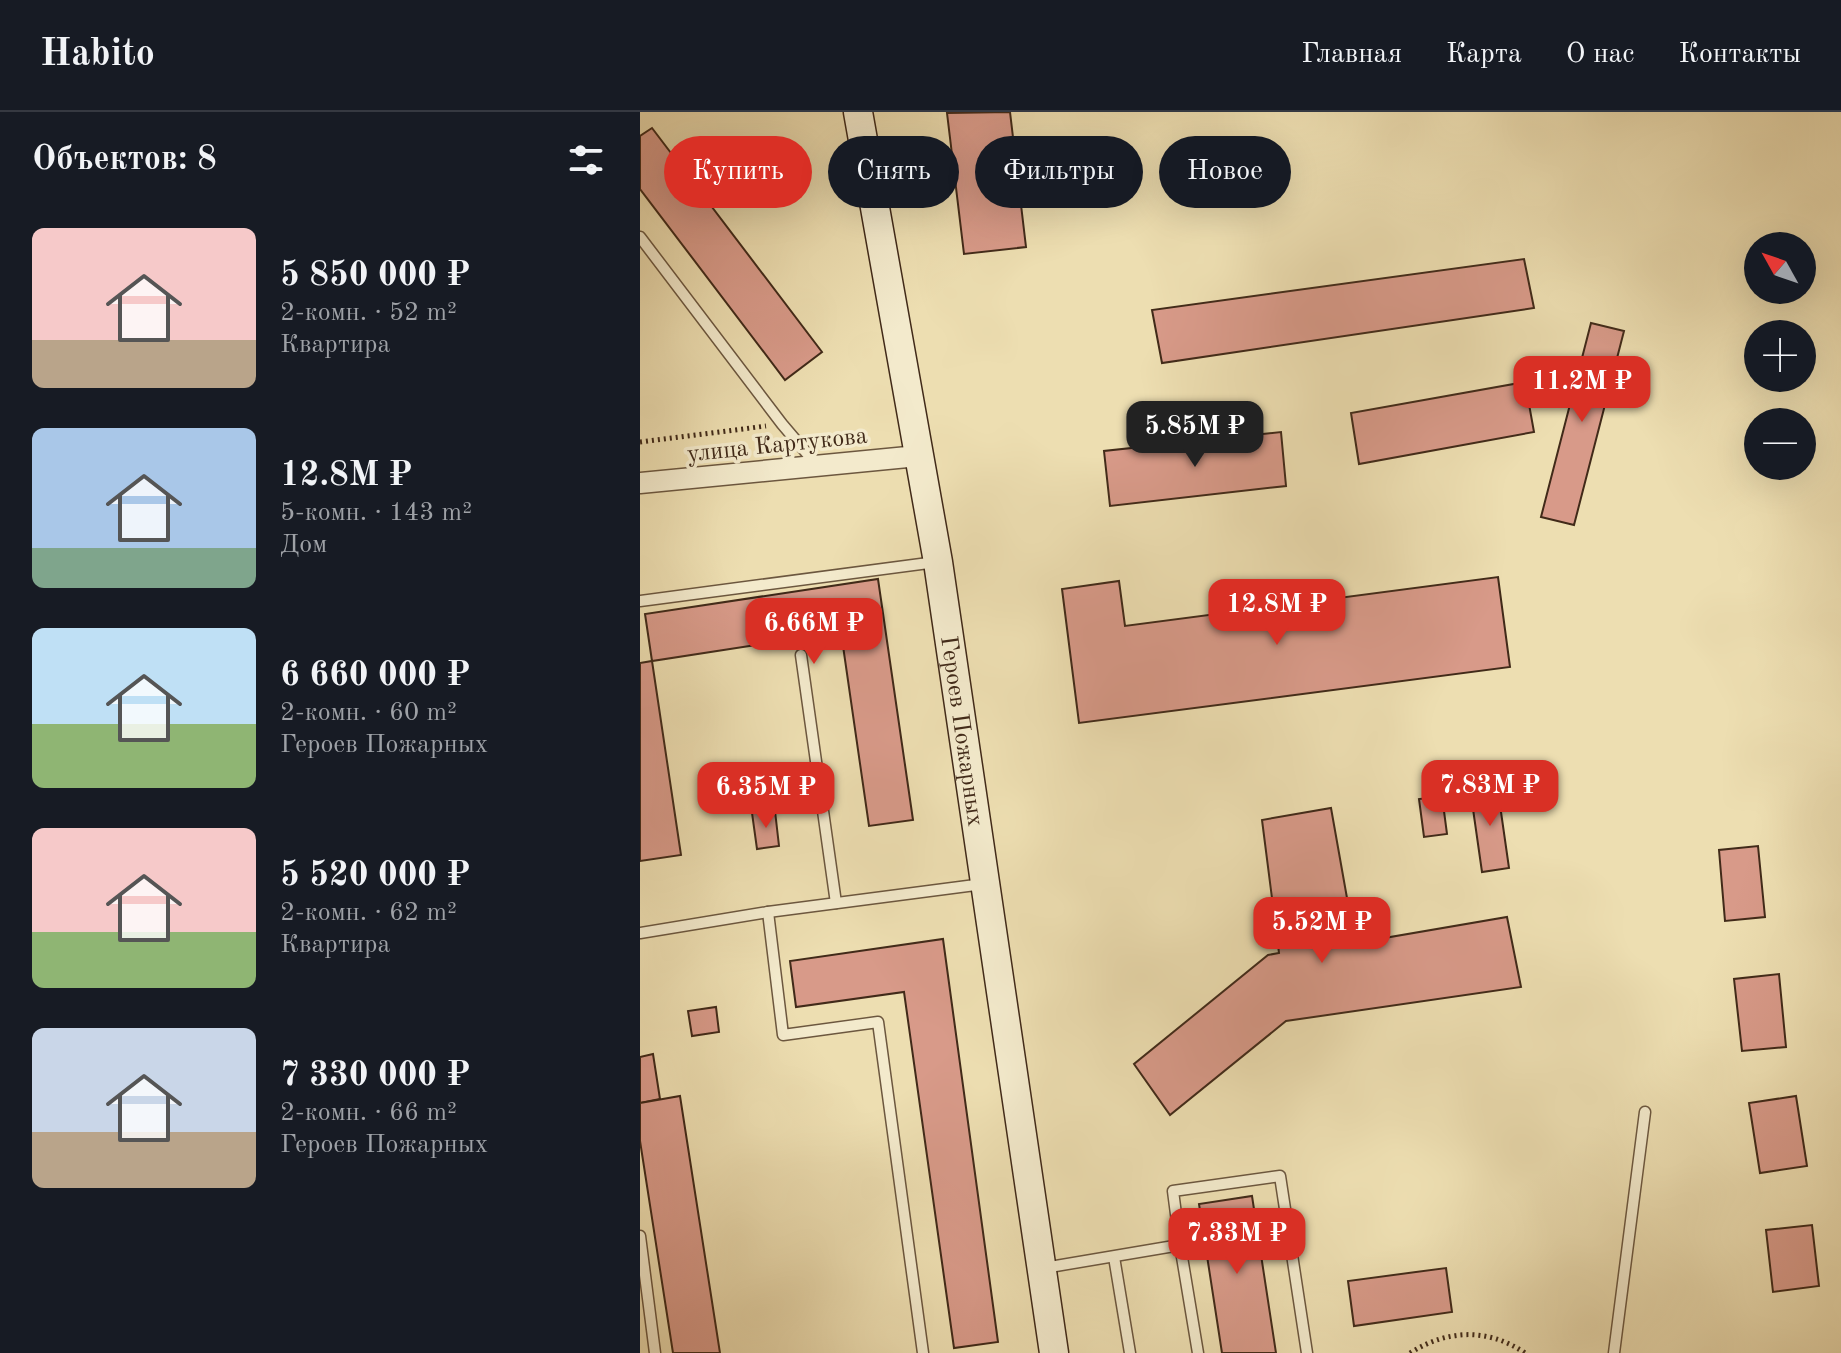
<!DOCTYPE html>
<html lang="ru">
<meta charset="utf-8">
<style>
:root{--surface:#171b24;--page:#242831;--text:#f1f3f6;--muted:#9ea1a6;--line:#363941;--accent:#d93025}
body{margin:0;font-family:"Old Standard TT",serif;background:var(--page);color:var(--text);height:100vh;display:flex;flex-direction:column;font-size:30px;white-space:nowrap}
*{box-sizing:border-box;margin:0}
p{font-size:26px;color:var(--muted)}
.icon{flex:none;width:44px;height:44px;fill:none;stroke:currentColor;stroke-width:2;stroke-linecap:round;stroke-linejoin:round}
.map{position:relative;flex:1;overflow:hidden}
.panel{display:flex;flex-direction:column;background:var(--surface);width:640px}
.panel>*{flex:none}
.guide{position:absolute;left:24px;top:24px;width:760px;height:72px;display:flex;gap:16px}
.needle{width:52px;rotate:310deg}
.fabs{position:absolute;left:1104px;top:120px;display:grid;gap:16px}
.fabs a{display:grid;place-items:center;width:72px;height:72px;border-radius:50%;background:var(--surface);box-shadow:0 8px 32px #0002;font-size:40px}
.price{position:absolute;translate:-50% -68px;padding:0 18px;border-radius:16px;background:var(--accent);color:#fff;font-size:26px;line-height:52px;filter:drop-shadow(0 2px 4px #0008)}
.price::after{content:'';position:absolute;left:50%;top:48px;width:24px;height:18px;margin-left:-12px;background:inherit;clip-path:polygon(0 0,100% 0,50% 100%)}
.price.current{background:#222;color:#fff}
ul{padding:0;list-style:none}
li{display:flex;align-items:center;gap:24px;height:200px;padding:0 32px}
li span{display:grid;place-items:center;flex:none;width:224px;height:160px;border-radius:12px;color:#555}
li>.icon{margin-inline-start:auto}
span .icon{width:96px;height:96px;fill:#fffc;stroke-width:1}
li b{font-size:34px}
h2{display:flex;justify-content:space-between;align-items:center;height:96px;padding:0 32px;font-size:34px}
.pill{padding:0 28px;border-radius:36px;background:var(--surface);box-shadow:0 8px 32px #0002;font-size:28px;line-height:72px}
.pill.current{background:var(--accent);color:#fff}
header{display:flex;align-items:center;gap:48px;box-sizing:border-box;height:112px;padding:0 40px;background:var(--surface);border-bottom:2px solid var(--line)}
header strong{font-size:38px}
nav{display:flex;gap:44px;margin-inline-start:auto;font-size:28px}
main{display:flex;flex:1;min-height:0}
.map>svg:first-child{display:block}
</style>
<header>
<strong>Habito</strong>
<nav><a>Главная</a><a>Карта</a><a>О нас</a><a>Контакты</a></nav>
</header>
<main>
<section class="panel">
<h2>Объектов: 8<svg class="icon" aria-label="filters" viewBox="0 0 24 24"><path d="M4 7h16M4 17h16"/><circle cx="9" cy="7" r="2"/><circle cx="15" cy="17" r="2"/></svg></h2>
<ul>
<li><span style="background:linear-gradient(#f6c9c9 70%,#b9a48a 0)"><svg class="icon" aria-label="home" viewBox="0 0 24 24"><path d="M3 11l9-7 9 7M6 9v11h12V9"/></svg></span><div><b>5 850 000 ₽</b><p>2-комн. · 52 m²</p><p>Квартира</p></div></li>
<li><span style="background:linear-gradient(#a9c7e8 75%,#7fa58c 0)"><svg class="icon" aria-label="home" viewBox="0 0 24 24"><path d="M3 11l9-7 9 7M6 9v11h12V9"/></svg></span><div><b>12.8M ₽</b><p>5-комн. · 143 m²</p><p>Дом</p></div></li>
<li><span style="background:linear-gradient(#bfe0f5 60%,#8fb573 0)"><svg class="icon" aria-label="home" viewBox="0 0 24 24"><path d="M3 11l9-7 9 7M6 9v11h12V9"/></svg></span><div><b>6 660 000 ₽</b><p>2-комн. · 60 m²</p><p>Героев Пожарных</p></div></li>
<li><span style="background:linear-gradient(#f6c9c9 65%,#8fb573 0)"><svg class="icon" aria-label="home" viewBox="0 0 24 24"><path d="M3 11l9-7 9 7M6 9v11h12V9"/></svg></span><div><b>5 520 000 ₽</b><p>2-комн. · 62 m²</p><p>Квартира</p></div></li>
<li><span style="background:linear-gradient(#c9d6e8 65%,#b9a48a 0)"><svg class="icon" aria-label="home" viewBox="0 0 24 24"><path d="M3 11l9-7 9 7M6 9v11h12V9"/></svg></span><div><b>7 330 000 ₽</b><p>2-комн. · 66 m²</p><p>Героев Пожарных</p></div></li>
</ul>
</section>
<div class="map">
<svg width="1201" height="1241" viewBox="0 0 1201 1241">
<rect width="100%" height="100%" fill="#eddeb1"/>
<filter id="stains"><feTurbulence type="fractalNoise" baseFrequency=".0025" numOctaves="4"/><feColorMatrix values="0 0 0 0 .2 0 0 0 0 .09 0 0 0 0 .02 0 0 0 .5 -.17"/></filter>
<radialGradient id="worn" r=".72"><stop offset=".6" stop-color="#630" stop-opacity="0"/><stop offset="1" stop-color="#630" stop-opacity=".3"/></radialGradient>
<g fill="#d89a89" stroke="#412a19" stroke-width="2">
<path d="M370 0 386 135 324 142 307 1Z"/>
<path d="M12 16 182 240 145 268 0 77V24Z"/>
<path d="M884 147 894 196 522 251 512 198Z"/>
<path d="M951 211 984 219 934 413 901 405Z"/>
<path d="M885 270 894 320 719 352 711 301Z"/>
<path d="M641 320 646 374 470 394 464 339Z"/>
<path d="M858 465 870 555 439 611 422 477 479 469 485 514Z"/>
<path d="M238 467 273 708 229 714 201 520 12 549 5 502Z"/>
<path d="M12 549 41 743 0 749V551Z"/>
<path d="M857 672 869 756 842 760 830 676Z"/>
<path d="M802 684 807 722 784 725 779 687Z"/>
<path d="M691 696 715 831 867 805 881 875 646 909 530 1003 494 952 628 843 639 841 622 708Z"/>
<path d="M135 699 139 734 117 737 112 701Z"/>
<path d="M1118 734 1125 805 1085 809 1079 738Z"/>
<path d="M303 827 358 1230 314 1236 264 880 156 895 150 849Z"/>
<path d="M1139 862 1146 935 1102 939 1094 867Z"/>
<path d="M76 895 79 920 52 924 48 899Z"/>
<path d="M13 942 20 987 0 991V945Z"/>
<path d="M40 984 80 1241H33L0 1029V991Z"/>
<path d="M1156 984 1167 1054 1120 1061 1109 991Z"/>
<path d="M612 1084 636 1241H582L559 1092Z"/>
<path d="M1172 1113 1179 1174 1133 1180 1126 1118Z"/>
<path d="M806 1156 812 1200 714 1214 708 1169Z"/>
</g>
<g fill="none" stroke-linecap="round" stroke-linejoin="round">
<defs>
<g id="service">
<path d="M0 125 142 312 176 352"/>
<path d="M0 489 296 450"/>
<path d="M161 543 196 791"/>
<path d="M128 800 143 923 238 910 283 1241"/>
<path d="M0 821 128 800 343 772"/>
<path d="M0 1124 15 1241"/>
<path d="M540 1133 533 1079 640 1064 667 1241"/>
<path d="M474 1145 490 1241"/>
<path d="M404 1156 540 1133 558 1241"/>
<path d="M974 1241 1005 1000"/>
</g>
<path id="minor" d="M0 371 278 344"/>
<g id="secondary">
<path id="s1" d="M218 0 298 450 414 1241"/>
</g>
</defs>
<use href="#service" stroke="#6c573f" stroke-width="13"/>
<use href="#minor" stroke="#6c573f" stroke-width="23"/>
<use href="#secondary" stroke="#412a19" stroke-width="31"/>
<g stroke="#412a19" stroke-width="5" stroke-dasharray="2 4" stroke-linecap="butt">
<path d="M0 330 126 314"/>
<path d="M770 1241C808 1217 848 1216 885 1241"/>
</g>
<use href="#service" stroke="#f3eacc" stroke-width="10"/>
<use href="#minor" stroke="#f3eacc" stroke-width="20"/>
<use href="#secondary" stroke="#f3eacc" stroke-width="28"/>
</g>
<g text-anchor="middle" stroke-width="7" stroke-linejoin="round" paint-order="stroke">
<g font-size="24" fill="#412a19" stroke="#f3eacc">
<text transform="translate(137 332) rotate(-6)" y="8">улица Картукова</text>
<text dy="8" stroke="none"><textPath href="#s1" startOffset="628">Героев Пожарных</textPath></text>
</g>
</g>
<rect width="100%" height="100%" filter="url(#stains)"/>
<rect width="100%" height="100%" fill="url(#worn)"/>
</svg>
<div class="fabs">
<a><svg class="needle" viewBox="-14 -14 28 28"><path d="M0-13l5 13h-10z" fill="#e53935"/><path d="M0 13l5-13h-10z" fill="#9ea1a6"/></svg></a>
<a>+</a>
<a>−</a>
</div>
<b class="price" style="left:942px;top:312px">11.2M ₽</b>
<b class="price current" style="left:555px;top:357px">5.85M ₽</b>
<b class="price" style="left:637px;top:535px">12.8M ₽</b>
<b class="price" style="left:174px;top:554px">6.66M ₽</b>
<b class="price" style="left:850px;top:716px">7.83M ₽</b>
<b class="price" style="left:126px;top:718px">6.35M ₽</b>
<b class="price" style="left:682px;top:853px">5.52M ₽</b>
<b class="price" style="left:597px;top:1164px">7.33M ₽</b>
<div class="guide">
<a class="pill current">Купить</a>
<a class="pill">Снять</a>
<a class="pill">Фильтры</a>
<a class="pill">Новое</a>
</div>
</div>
</main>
